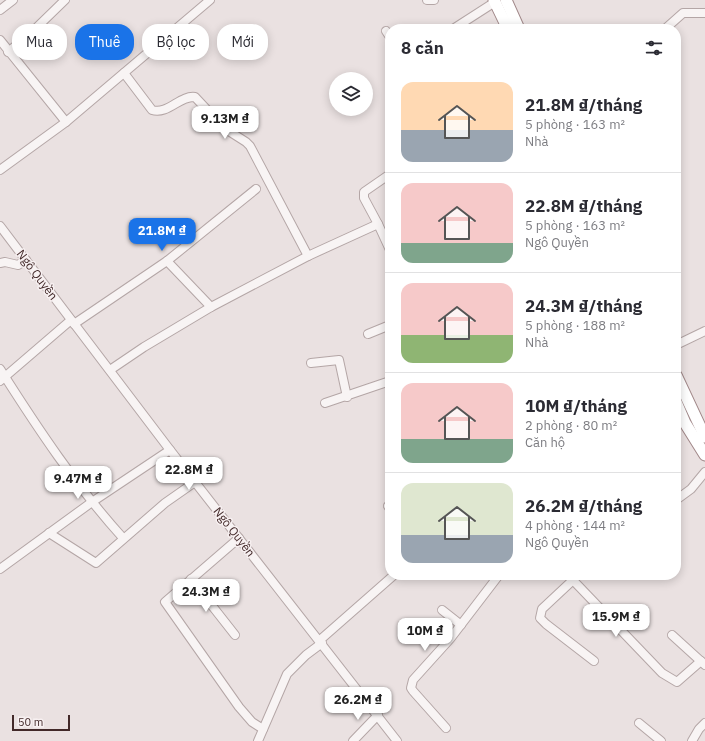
<!DOCTYPE html>
<html lang="vi">
<meta charset="utf-8">
<style>
:root{--surface:#fff;--page:#f7f7f7;--text:#2b2b33;--muted:#7c7c81;--line:#e1e1e2;--accent:#1a73e8}
body{margin:0;font-family:"IBM Plex Sans",sans-serif;background:var(--page);color:var(--text);height:100vh;display:flex;flex-direction:column;font-size:15px;white-space:nowrap}
*{box-sizing:border-box;margin:0}
p{font-size:13px;color:var(--muted)}
.icon{flex:none;width:22px;height:22px;fill:none;stroke:currentColor;stroke-width:2;stroke-linecap:round;stroke-linejoin:round}
.map{position:relative;flex:1;overflow:hidden}
.drawer{position:absolute;left:385px;top:24px;width:296px;height:556px;display:flex;flex-direction:column;background:var(--surface);border-radius:16px;box-shadow:0 2px 10px #0003}
.drawer>*{flex:none}
.hud{position:absolute;left:12px;top:24px;width:313px;height:36px;display:flex;gap:8px}
.controls{position:absolute;left:329px;top:72px;display:grid;gap:8px}
.controls a{display:grid;place-items:center;width:44px;height:44px;border-radius:50%;background:var(--surface);box-shadow:0 2px 10px #0003;font-size:20px}
.scale{position:absolute;left:12px;bottom:10px;width:58px;box-sizing:border-box;padding-left:4px;border:2px solid #422929;border-top:0;font-size:11px;line-height:14px;white-space:nowrap;color:#422929;-webkit-text-stroke:3px #f7f0f1;paint-order:stroke}
.price{position:absolute;translate:-50% -34px;padding:0 9px;border-radius:8px;background:#fff;color:#222;font-size:13px;line-height:26px;filter:drop-shadow(0 1px 2px #0008)}
.price::after{content:'';position:absolute;left:50%;top:24px;width:12px;height:9px;margin-left:-6px;background:inherit;clip-path:polygon(0 0,100% 0,50% 100%)}
.price.active{background:var(--accent);color:#fff}
ul{padding:0;list-style:none}
li{display:flex;align-items:center;gap:12px;height:100px;padding:0 16px}
li+li{border-top:1px solid var(--line)}
li span{display:grid;place-items:center;flex:none;width:112px;height:80px;border-radius:12px;color:#555}
li>.icon{margin-inline-start:auto}
span .icon{width:48px;height:48px;fill:#fffc;stroke-width:1}
li b{font-size:17px}
h2{display:flex;justify-content:space-between;align-items:center;height:48px;padding:0 16px;font-size:17px}
.chip{padding:0 14px;border-radius:16px;background:var(--surface);box-shadow:0 2px 10px #0003;font-size:14px;line-height:36px}
.chip.active{background:var(--accent);color:#fff}
.map>svg:first-child{display:block}
</style>
<div class="map">
<svg width="705" height="741" viewBox="0 0 705 741">
<rect width="100%" height="100%" fill="#eae1e1"/>
<g fill="none" stroke-linecap="round" stroke-linejoin="round">
<defs>
<g id="minor">
<path d="M427 0H434"/>
<path d="M0 10 13 0"/>
<path d="M453 29 495 2"/>
<path d="M665 29 683 13H705"/>
<path d="M386 31 390 37"/>
<path d="M0 40 66 122"/>
<path d="M8 52 32 32 65 0"/>
<path d="M124 73 152 110C168 115 180 95 195 97L224 128 246 142 250 146 308 256"/>
<path d="M0 170 66 122 210 0"/>
<path d="M378 224 364 198V192L390 174"/>
<path d="M0 226 170 450 397 741"/>
<path d="M167 261 211 307"/>
<path d="M0 263 5 262 18 265 26 260"/>
<path d="M74 324 167 261 256 189"/>
<path d="M368 334 390 325"/>
<path d="M676 345 705 331"/>
<path d="M311 363 339 360 347 397"/>
<path d="M0 369C38 429 76 486 123 538"/>
<path d="M110 370 144 347 211 307 308 256 378 224 390 250"/>
<path d="M0 381 71 320"/>
<path d="M325 403 390 381"/>
<path d="M676 500 691 489 705 472"/>
<path d="M388 506 390 509"/>
<path d="M49 533 96 563 165 503 195 482"/>
<path d="M239 538 165 602 239 707 252 722 263 729"/>
<path d="M0 569 92 502 170 450"/>
<path d="M568 575 662 673 677 682 701 661"/>
<path d="M191 579 235 635"/>
<path d="M573 580 542 609 540 618 546 624 594 661"/>
<path d="M442 610 461 625"/>
<path d="M672 635 705 665"/>
<path d="M320 640 394 575"/>
<path d="M639 723 661 741"/>
<path d="M446 728 413 691 411 688 413 680 450 639 499 575"/>
<path d="M258 741 287 674 306 655 322 643"/>
<path d="M353 741 378 715"/>
<path d="M692 741 699 729 705 723"/>
</g>
<g id="highway">
<path d="M494 0 508 29"/>
<path d="M506 0 519 29"/>
<path d="M676 375 705 437"/>
<path d="M676 402 685 423 705 455"/>
</g>
</defs>
<use href="#minor" stroke="#b4a6a6" stroke-width="10"/>
<use href="#highway" stroke="#a18889" stroke-width="13"/>
<use href="#minor" stroke="#f8f4f4" stroke-width="8"/>
<use href="#highway" stroke="#fff" stroke-width="11"/>
</g>
<g text-anchor="middle" stroke-width="3" stroke-linejoin="round" paint-order="stroke">
<g font-size="12" fill="#422929" stroke="#f7f0f1">
<text transform="translate(37 275) rotate(53)" y="4">Ngô Quyền</text>
<text transform="translate(234 532) rotate(52)" y="4">Ngô Quyền</text>
</g>
</g>
</svg>
<div class="controls">
<a><svg class="icon" aria-label="layers" viewBox="0 0 24 24"><path d="M12 4l9 5-9 5-9-5zM3 14l9 5 9-5"/></svg></a>
</div>
<div class="scale">50 m</div>
<b class="price" style="left:225px;top:140px">9.13M ₫</b>
<b class="price active" style="left:162px;top:252px">21.8M ₫</b>
<b class="price" style="left:189px;top:491px">22.8M ₫</b>
<b class="price" style="left:78px;top:500px">9.47M ₫</b>
<b class="price" style="left:206px;top:613px">24.3M ₫</b>
<b class="price" style="left:616px;top:638px">15.9M ₫</b>
<b class="price" style="left:425px;top:652px">10M ₫</b>
<b class="price" style="left:358px;top:721px">26.2M ₫</b>
<div class="hud">
<a class="chip">Mua</a>
<a class="chip active">Thuê</a>
<a class="chip">Bộ lọc</a>
<a class="chip">Mới</a>
</div>
<section class="drawer">
<h2>8 căn<svg class="icon" aria-label="filters" viewBox="0 0 24 24"><path d="M4 7h16M4 17h16"/><circle cx="9" cy="7" r="2"/><circle cx="15" cy="17" r="2"/></svg></h2>
<ul>
<li><span style="background:linear-gradient(#ffd9b3 60%,#9aa5b1 0)"><svg class="icon" aria-label="home" viewBox="0 0 24 24"><path d="M3 11l9-7 9 7M6 9v11h12V9"/></svg></span><div><b>21.8M ₫/tháng</b><p>5 phòng · 163 m²</p><p>Nhà</p></div></li>
<li><span style="background:linear-gradient(#f6c9c9 75%,#7fa58c 0)"><svg class="icon" aria-label="home" viewBox="0 0 24 24"><path d="M3 11l9-7 9 7M6 9v11h12V9"/></svg></span><div><b>22.8M ₫/tháng</b><p>5 phòng · 163 m²</p><p>Ngô Quyền</p></div></li>
<li><span style="background:linear-gradient(#f6c9c9 65%,#8fb573 0)"><svg class="icon" aria-label="home" viewBox="0 0 24 24"><path d="M3 11l9-7 9 7M6 9v11h12V9"/></svg></span><div><b>24.3M ₫/tháng</b><p>5 phòng · 188 m²</p><p>Nhà</p></div></li>
<li><span style="background:linear-gradient(#f6c9c9 70%,#7fa58c 0)"><svg class="icon" aria-label="home" viewBox="0 0 24 24"><path d="M3 11l9-7 9 7M6 9v11h12V9"/></svg></span><div><b>10M ₫/tháng</b><p>2 phòng · 80 m²</p><p>Căn hộ</p></div></li>
<li><span style="background:linear-gradient(#dfe7d0 65%,#9aa5b1 0)"><svg class="icon" aria-label="home" viewBox="0 0 24 24"><path d="M3 11l9-7 9 7M6 9v11h12V9"/></svg></span><div><b>26.2M ₫/tháng</b><p>4 phòng · 144 m²</p><p>Ngô Quyền</p></div></li>
</ul>
</section>
</div>
